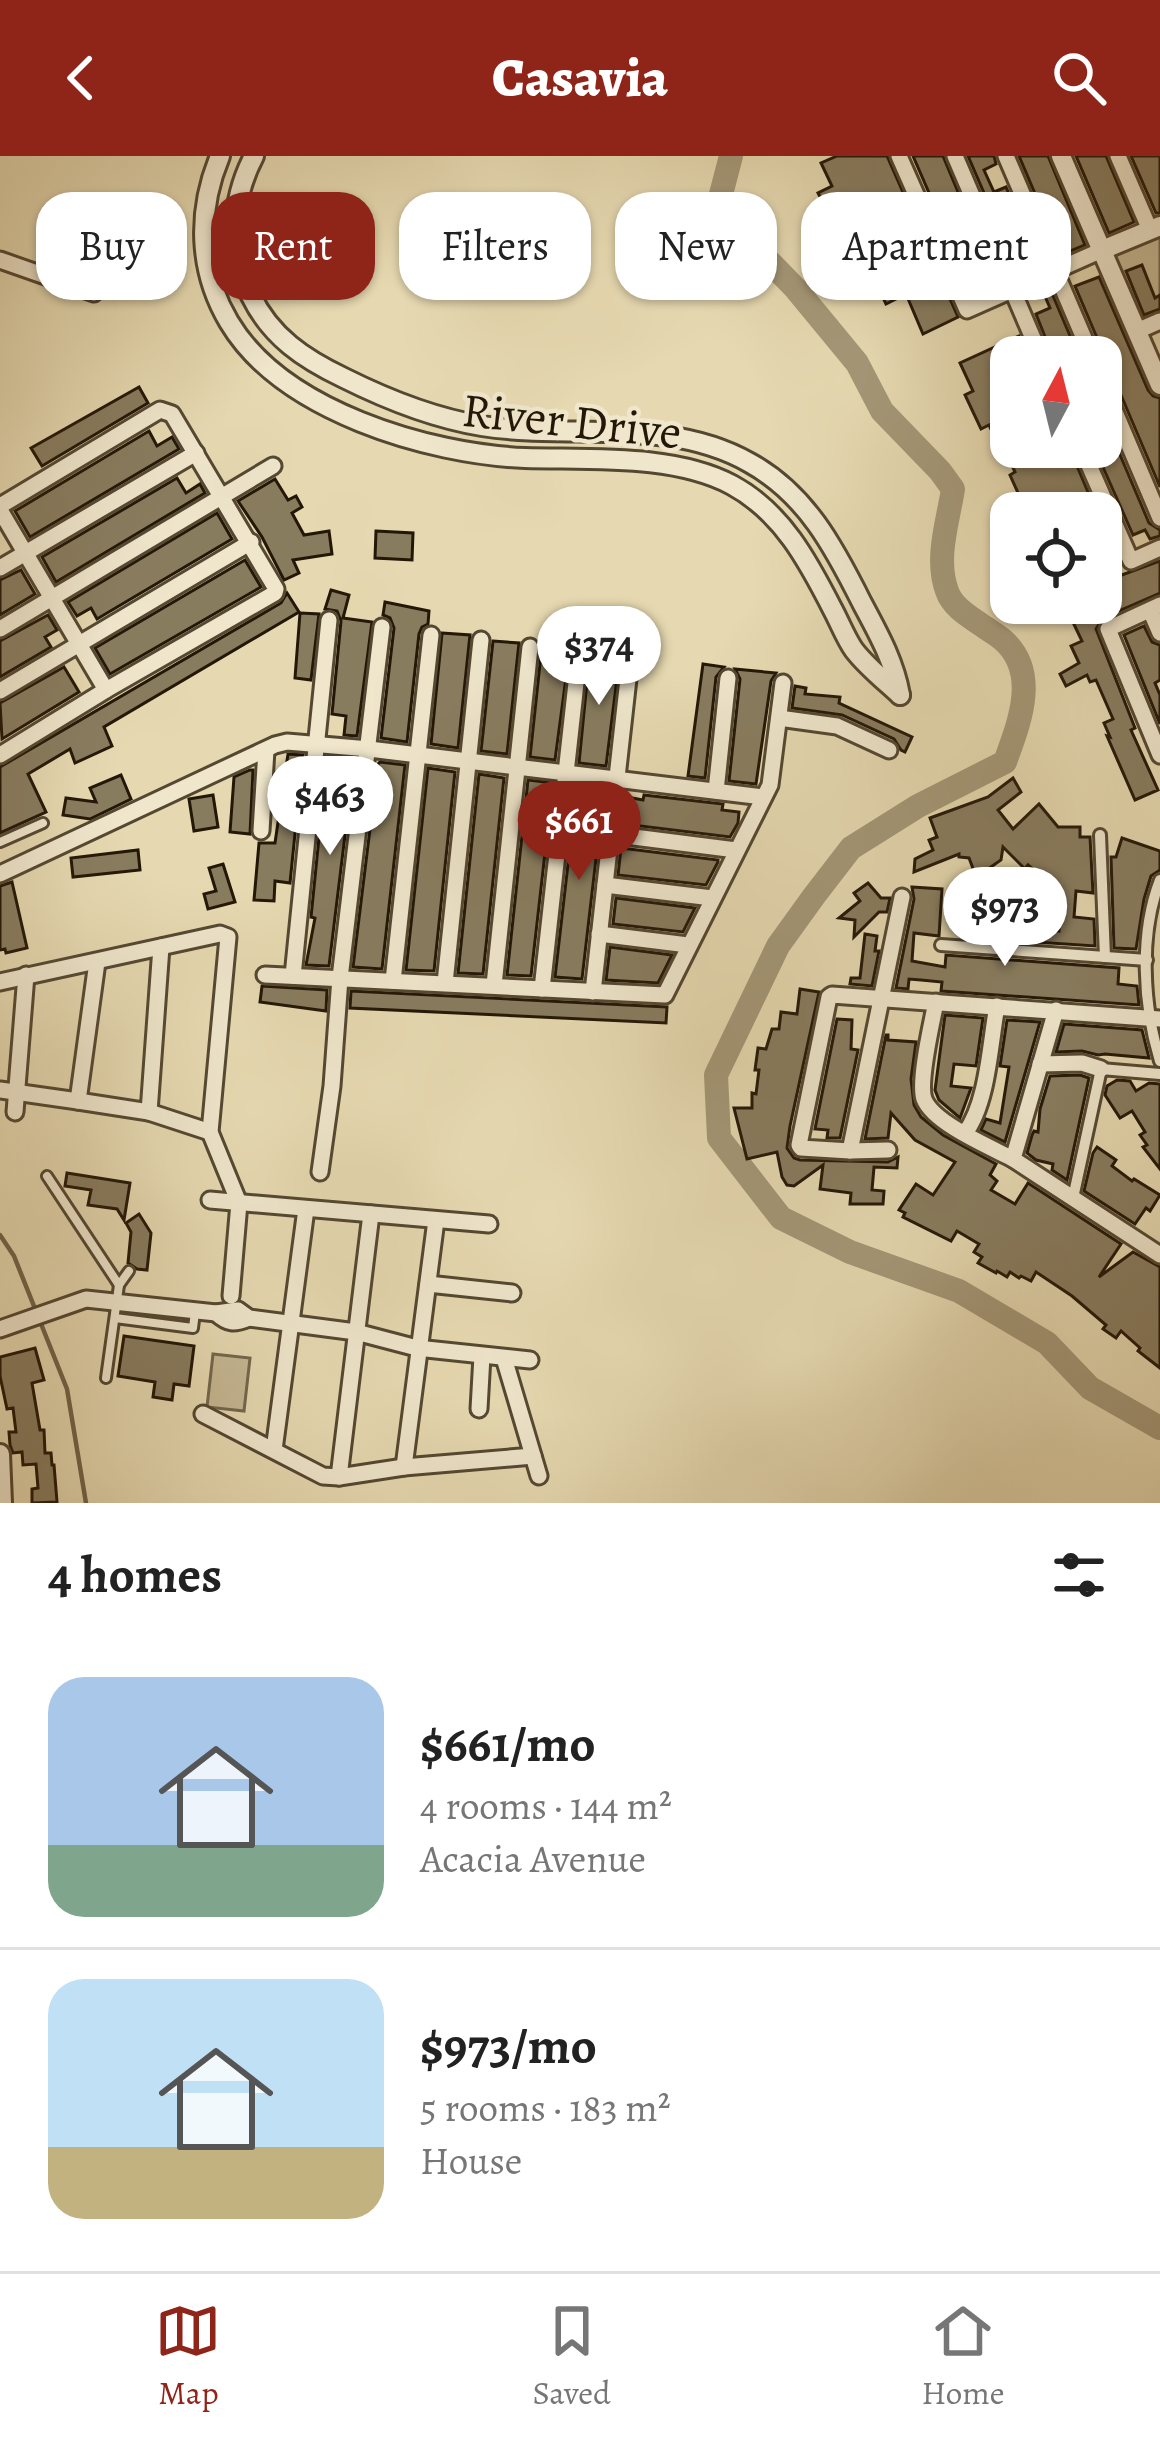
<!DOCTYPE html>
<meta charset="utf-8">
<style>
:root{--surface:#fff;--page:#f2f2f2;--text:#222;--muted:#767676;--line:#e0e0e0;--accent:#8f2418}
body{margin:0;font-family:Alegreya,serif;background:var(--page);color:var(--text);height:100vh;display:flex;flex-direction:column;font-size:45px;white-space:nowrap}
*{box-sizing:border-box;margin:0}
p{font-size:39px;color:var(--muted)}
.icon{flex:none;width:66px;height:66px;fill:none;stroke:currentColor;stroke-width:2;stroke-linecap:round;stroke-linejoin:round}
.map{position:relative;height:1347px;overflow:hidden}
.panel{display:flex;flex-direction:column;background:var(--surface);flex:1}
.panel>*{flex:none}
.top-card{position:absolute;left:36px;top:36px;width:1089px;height:108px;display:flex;gap:24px}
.needle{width:78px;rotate:7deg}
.fabs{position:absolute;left:990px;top:180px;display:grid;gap:24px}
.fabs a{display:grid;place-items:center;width:132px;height:132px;border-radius:24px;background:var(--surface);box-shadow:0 3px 9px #0004;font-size:60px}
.price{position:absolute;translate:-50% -102px;padding:0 27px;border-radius:42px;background:#fff;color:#222;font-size:39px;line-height:78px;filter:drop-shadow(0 3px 6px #0008)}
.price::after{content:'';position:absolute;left:50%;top:72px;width:36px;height:27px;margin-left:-18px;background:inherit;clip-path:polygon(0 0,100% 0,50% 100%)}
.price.current{background:var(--accent);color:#fff}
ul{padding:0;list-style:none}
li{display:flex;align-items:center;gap:36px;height:300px;padding:0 48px}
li+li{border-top:3px solid var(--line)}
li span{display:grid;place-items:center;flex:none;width:336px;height:240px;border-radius:36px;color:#555}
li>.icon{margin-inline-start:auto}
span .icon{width:144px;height:144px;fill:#fffc;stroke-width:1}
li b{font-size:51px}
h2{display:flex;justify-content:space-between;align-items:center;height:144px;padding:0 48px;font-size:51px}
.chip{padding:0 42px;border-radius:36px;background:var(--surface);box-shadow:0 3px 9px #0004;font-size:42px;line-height:108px}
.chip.current{background:var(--accent);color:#fff}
header{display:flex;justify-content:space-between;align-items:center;height:156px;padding:0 48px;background:var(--accent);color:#fff;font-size:54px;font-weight:800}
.dock{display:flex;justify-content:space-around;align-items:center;height:168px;border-top:3px solid var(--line);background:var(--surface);font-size:33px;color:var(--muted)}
.dock a{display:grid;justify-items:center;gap:6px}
.dock .current{color:var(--accent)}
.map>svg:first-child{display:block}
</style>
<header><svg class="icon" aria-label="back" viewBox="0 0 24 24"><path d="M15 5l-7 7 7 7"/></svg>Casavia<svg class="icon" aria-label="search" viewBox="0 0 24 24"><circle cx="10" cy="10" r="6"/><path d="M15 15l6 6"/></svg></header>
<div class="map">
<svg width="1160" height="1347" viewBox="0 0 1160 1347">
<rect width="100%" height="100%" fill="#e6d9b1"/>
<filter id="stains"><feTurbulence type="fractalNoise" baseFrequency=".00167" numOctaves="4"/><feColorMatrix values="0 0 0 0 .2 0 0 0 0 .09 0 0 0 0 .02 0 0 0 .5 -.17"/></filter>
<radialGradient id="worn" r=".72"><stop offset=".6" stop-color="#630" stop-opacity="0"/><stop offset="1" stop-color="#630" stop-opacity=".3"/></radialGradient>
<g fill="#c5b894" stroke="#74684e" stroke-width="3">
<path d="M1160 72V153L1138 162 1105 95Z"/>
<path d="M213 1198 250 1202 244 1255 207 1251Z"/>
</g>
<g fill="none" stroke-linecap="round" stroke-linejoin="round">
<path stroke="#70644a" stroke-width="4.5" d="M0 1079 14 1100 67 1233 86 1347"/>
<path stroke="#a49777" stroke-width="24" d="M731 0 719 46 722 57 796 133 857 207 882 255 940 315 953 333C948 366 935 402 947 435 952 450 967 459 980 468 987 473 996 478 1003 484 1040 517 1019 567 1005 606L918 650 851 692 814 740 778 790 716 919 719 982 781 1062 850 1096 959 1135 1047 1187 1090 1232 1160 1272"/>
</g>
<g fill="#887c5f" stroke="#231707" stroke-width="3" fill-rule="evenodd">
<path d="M837 0H887L958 161 923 178 906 138 886 148 879 133 895 125 882 99 867 105 850 65 836 72 818 37 832 30 821 7Z"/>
<path d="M913 0H943L996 127 973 138Z"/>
<path d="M968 0H994L996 8 984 14 994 36 1006 31 1039 109 1019 118Z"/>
<path d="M1019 0H1048L1085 89 1061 99Z"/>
<path d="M1076 0H1106L1134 66 1109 77Z"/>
<path d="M1131 0H1160V57H1156Z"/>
<path d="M1142 109 1155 142 1160 139V153L1144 159 1126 115Z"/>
<path d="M1099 121 1148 234 1153 240 1160 242V331L1112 218 1101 211 1103 196 1075 130Z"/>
<path d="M1051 135 1079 201H1053L1036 158 1050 152 1044 138Z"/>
<path d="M1019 180 1028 201H1011V291H1069L1093 348 1089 350 1092 357H1027L1010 319 1015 316 1003 290 1000 292 989 269 981 273 965 239 973 235 960 207Z"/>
<path d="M139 231 148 247 42 310 31 292Z"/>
<path d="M1101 254 1149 367 1160 374V380L1150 383 1145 374 1133 379 1094 291H1101Z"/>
<path d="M149 275 157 290 172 281 179 293 30 381 15 355Z"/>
<path d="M177 322 186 337 200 328 205 337 56 426 42 401Z"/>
<path d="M275 323 288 344 296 340 302 351 292 357 304 379 329 375 332 398 293 404 299 417 284 424 262 381 238 345Z"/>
<path d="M217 357 232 383 97 463 91 452 77 460 68 446Z"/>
<path d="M1101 366 1112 391 1106 393 1119 420 1160 405V437L1103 462 1096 473 1135 572 1131 574 1158 634 1135 644 1107 580 1110 581 1104 567 1113 563 1096 524 1090 526 1087 519 1066 530 1060 518 1079 507 1071 490 1082 485 1070 460 1065 462 1059 447H1101Z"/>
<path d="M376 375 413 377 412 404 375 402Z"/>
<path d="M245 404 261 431 110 518 95 492Z"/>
<path d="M21 414 35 438 0 459V424Z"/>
<path d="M331 434 349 439 343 462 372 466 357 580 344 579 346 560 332 558 341 465 337 455 325 453Z"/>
<path d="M287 437 299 456 104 571 112 590 75 607 70 593 28 618 46 656 0 677V611L281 447Z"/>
<path d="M385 446 429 455 428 468 422 471 419 478 407 586 381 582 394 472 390 462 383 459Z"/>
<path d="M300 457 319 458 311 524 295 522Z"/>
<path d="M48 459 57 474 45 481 51 491 0 521V485Z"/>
<path d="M1144 470 1152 486 1160 489V524L1155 527 1160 539V568L1124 479Z"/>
<path d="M442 477 470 479 458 592 431 588Z"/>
<path d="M493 485 519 487 507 598 481 595Z"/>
<path d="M542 489 570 492 555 604 530 601Z"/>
<path d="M590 495 620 499 606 610 579 607Z"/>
<path d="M703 508 724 511 716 521 705 622 688 620Z"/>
<path d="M64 511 79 536 2 583 0 547Z"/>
<path d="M735 513 776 517 771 525 756 628 729 625 740 523Z"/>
<path d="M795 530 806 532 805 538 840 541 839 547 912 581 905 596 901 594 894 583 842 559 792 552Z"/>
<path d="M288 598 303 599 290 727 275 725 274 745 254 744 259 687H275Z"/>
<path d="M327 602 354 606 329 810 306 809 315 762 311 761Z"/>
<path d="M380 606 405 609 382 813 353 811 378 608Z"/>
<path d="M428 612 455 616 434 815 406 814Z"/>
<path d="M250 614H253L250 678 230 676 234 621Z"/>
<path d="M479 618 504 622 483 818 458 817Z"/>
<path d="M121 619 131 643 90 663 63 659 66 642 96 646 90 632Z"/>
<path d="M1013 622 1021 636 998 654 1013 673 1039 648 1058 671H1080V681H1090L1093 737 1076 735 1074 761 1094 763 1095 790 961 781 962 771 968 772 972 733H959V723H977L969 702 959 701V698L914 716 915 703 933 694 929 684 937 681 930 662 988 641ZM1003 691 1025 713 1028 709 1048 726 1046 749 1062 751 1059 775 1038 773 1041 743 1021 741 1016 764 985 761 987 736 998 737 1000 722 978 720 1001 704Z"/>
<path d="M528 624 553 627 531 820 507 819Z"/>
<path d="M577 630 604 634 582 823 555 821Z"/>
<path d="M213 639 218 671 194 675 189 643Z"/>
<path d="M644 639 723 648 722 654 739 656 738 667 730 681 624 668 627 641 643 644Z"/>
<path d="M1122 682 1160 695V714L1151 720 1144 743 1136 793 1114 792 1111 701H1116Z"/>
<path d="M621 692 718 704V706L706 729 618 719Z"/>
<path d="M138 694 140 714 73 721 71 702Z"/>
<path d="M223 708 235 746 208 753 204 738 216 735 209 712Z"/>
<path d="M12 726 27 792 6 797 5 793 0 794V730Z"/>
<path d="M868 727 881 742H890L887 756H879L854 781 855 764 839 762 860 745 854 737Z"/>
<path d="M912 731 942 733 939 780 914 777 912 805 945 811 946 799 1119 812 1118 828 1137 830 1139 849 941 835 942 826 921 824 909 823 908 833 896 832 914 743Z"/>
<path d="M616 742 695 752 683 776 613 768Z"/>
<path d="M865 778 877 780 875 795H879L872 830 850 828 851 822H860Z"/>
<path d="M610 791 672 799 658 827 606 824Z"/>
<path d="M262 830 327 834 326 855 260 846Z"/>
<path d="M800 833 819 836 790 970 787 992 794 1002 800 1004 888 1006 898 1001 897 1012 874 1011 872 1034 884 1035 883 1048H850L851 1037 820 1033 823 1009 794 1030 787 1029 782 1021 777 996 747 1003 734 952H752V937L756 938 759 914H755L758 892 766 893 772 873H779L781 856 797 858Z"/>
<path d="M351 835 667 851 666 867 350 852Z"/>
<path d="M945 859 983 862 976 910 954 908 951 930 971 932 960 962 939 944 935 934Z"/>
<path d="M837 863 852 864 851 893 858 894 840 982H827L828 974 815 973Z"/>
<path d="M1007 864 1040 866 1005 986 981 974 986 963 1000 967 1009 911 1000 910Z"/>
<path d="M1064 868 1142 874 1149 902 1105 898 1098 899 1082 895 1056 896Z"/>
<path d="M886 879H888V884L916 886 911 923 914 949 921 961 943 979 996 1008 990 1019 997 1025 991 1034 1015 1048 1028 1027 1121 1088 1099 1121 1133 1096 1160 1111V1212L1138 1195 1140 1192 1121 1175 1116 1182 1103 1173 1106 1169 1072 1140 1036 1116 1031 1125 1021 1120 1019 1122 1010 1116 1007 1121 997 1115 996 1117 978 1107 982 1101 974 1096 979 1088 957 1075 951 1085 903 1061 905 1057 899 1054 916 1028 933 1039 955 1006 915 984 891 957 888 982 865 983Z"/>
<path d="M1080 919 1089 922 1067 1024 1052 1014 1053 1008 1036 1004 1027 997 1032 979 1034 975 1038 976 1040 953 1050 920Z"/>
<path d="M1117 924 1130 925 1136 935 1149 927 1160 928V1013L1143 991 1147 989 1140 979 1145 976 1132 955 1120 962 1105 939 1107 930Z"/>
<path d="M1097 991 1116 1004 1112 1010 1132 1025 1134 1023 1160 1039 1150 1055 1146 1052 1135 1068 1084 1035 1093 997Z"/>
<path d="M67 1017 130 1027 124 1064 117 1053 88 1049 91 1034 65 1030Z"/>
<path d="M139 1058 151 1077 147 1114 137 1113 128 1107 131 1076 126 1067Z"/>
<path d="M124 1180 194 1190 189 1230 174 1228 172 1244 153 1241 155 1226 118 1220Z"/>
<path d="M35 1192 44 1224 32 1227 40 1274H44L45 1297H51L52 1309H54L57 1346 32 1347V1333L38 1332 36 1308 23 1309 22 1296 13 1297 10 1289 9 1276H16L13 1252 7 1253 0 1220V1201Z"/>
</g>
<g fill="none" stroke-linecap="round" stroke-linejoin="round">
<defs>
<g id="service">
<path d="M0 686 43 667"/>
<path d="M47 1020 119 1129"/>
<path d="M115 1162 193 1172 195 1156"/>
<path d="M106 1222 119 1129 129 1115"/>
</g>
<g id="pedestrian">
<path d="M1100 679 1105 801"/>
<path d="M1160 724C1139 778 1143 849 1160 905"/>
<path d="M941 789 1147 804"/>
<path d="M1073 1042 1101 913 1160 918"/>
</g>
<g id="minor">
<path d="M899 0 967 154 1102 94"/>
<path d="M955 0 1041 201"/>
<path d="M1006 0 1092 201"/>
<path d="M1118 0 1150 74"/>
<path d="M0 104 94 137"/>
<path d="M1137 175 1160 165"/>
<path d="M1101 223 1160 362"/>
<path d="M1081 291 1131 405 1160 392"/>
<path d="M0 350 160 254 172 258 276 433 275 437 106 534 0 599"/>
<path d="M0 354 106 534"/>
<path d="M0 412 196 297"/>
<path d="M1160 449 1108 473 1160 599"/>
<path d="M1150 454 1160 477"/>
<path d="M0 473 273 310"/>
<path d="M0 535 251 386"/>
<path d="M779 562 837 570 889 594"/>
<path d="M716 635 728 522"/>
<path d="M261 675 266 594"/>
<path d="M610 678 736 694"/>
<path d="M0 718 275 589 287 586 369 593 763 641"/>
<path d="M605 729 712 742"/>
<path d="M599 778 688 789"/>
<path d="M265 819 665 839 770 629 783 527"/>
<path d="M293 820 329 464"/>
<path d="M393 825 431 479"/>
<path d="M0 826 220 778 228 781 210 976 239 1047 231 1140"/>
<path d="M445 827 481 484"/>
<path d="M494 829 530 491"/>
<path d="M542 833 579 500"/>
<path d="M593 836 630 505"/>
<path d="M936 846C932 866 918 926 924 943 933 967 990 991 1013 1003"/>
<path d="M1056 854 1013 1003 1160 1099"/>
<path d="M1040 908 1082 907 1101 913"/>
<path d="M0 934 78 945 97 806"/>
<path d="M78 945 149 956 161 791"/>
<path d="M15 956 26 819"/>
<path d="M149 956 210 976"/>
<path d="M965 977C988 947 990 887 997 850"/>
<path d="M888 994 850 995 801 992 799 989 829 841 832 839 1160 863"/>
<path d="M850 995 902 741"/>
<path d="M320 1016 332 930 340 822 382 471"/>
<path d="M210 1044 489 1068"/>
<path d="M428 1128 512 1137"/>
<path d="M216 1157C228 1168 234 1168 249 1162"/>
<path d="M0 1173 86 1143 216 1157 238 1154 249 1162 356 1176 417 1192 530 1204"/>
<path d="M504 1202 539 1320"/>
<path d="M479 1253 482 1200"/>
<path d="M203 1258 323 1320 339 1321 404 1311 533 1300"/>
<path d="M274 1294 306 1053"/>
<path d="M404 1311 436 1064"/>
<path d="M339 1321 371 1058"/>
</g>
<g id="tertiary">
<path d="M220 0C197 55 198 114 229 166 282 255 428 298 525 302 590 304 674 298 732 329 782 356 808 405 833 454 840 467 846 483 854 494 867 511 885 525 900 539"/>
<path d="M254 0C231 44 228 95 251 140 271 181 304 203 344 222 388 244 433 262 482 270 570 284 668 260 750 307 806 338 834 391 862 447 878 477 894 505 900 539"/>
<path d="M1061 0 1160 229"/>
<path d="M1102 94 1160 70"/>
<path d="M0 1298 2 1347"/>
</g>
</defs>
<use href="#service" stroke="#544832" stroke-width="14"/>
<use href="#pedestrian" stroke="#544832" stroke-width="16"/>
<use href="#minor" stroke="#544832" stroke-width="21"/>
<use href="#tertiary" stroke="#544832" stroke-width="24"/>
<use href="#service" stroke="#efe6cc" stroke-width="8"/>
<use href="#pedestrian" stroke="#efe6cc" stroke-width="10"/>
<use href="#minor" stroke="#efe6cc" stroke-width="15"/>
<use href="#tertiary" stroke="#efe6cc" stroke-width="18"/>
</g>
<g text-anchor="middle" stroke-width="9" stroke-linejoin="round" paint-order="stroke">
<g font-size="48" fill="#231707" stroke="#efe6cc">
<text transform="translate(572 264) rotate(6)" y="17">River Drive</text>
</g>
</g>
<rect width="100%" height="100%" filter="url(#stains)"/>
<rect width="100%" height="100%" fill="url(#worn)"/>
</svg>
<div class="fabs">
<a><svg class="needle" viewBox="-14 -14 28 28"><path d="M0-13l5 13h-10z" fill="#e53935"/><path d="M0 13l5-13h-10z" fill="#767676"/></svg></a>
<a><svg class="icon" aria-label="locate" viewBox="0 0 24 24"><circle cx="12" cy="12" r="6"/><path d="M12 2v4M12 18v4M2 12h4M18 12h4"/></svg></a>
</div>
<b class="price" style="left:599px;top:552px">$374</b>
<b class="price" style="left:330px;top:702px">$463</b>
<b class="price current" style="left:579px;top:727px">$661</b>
<b class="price" style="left:1005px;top:813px">$973</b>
<div class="top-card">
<a class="chip">Buy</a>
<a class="chip current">Rent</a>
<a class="chip">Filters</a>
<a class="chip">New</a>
<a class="chip">Apartment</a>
</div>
</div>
<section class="panel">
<h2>4 homes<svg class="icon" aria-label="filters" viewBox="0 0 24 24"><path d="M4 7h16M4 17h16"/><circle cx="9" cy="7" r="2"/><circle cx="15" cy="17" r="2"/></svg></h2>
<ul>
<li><span style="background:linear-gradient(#a9c7e8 70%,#7fa58c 0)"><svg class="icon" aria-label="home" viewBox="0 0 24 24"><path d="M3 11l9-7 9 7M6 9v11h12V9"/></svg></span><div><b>$661/mo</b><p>4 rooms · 144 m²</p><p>Acacia Avenue</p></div></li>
<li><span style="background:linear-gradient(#bfe0f5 70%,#c2b280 0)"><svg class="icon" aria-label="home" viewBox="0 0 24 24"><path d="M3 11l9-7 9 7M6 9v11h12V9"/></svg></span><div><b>$973/mo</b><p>5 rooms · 183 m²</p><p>House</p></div></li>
</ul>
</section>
<nav class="dock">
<a class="current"><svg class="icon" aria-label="map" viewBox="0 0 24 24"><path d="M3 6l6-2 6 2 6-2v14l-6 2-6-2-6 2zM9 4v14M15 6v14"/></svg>Map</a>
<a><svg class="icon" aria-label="saved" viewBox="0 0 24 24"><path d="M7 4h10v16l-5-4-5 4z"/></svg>Saved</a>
<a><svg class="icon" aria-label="home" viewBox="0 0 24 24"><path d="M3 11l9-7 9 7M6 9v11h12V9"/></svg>Home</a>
</nav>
